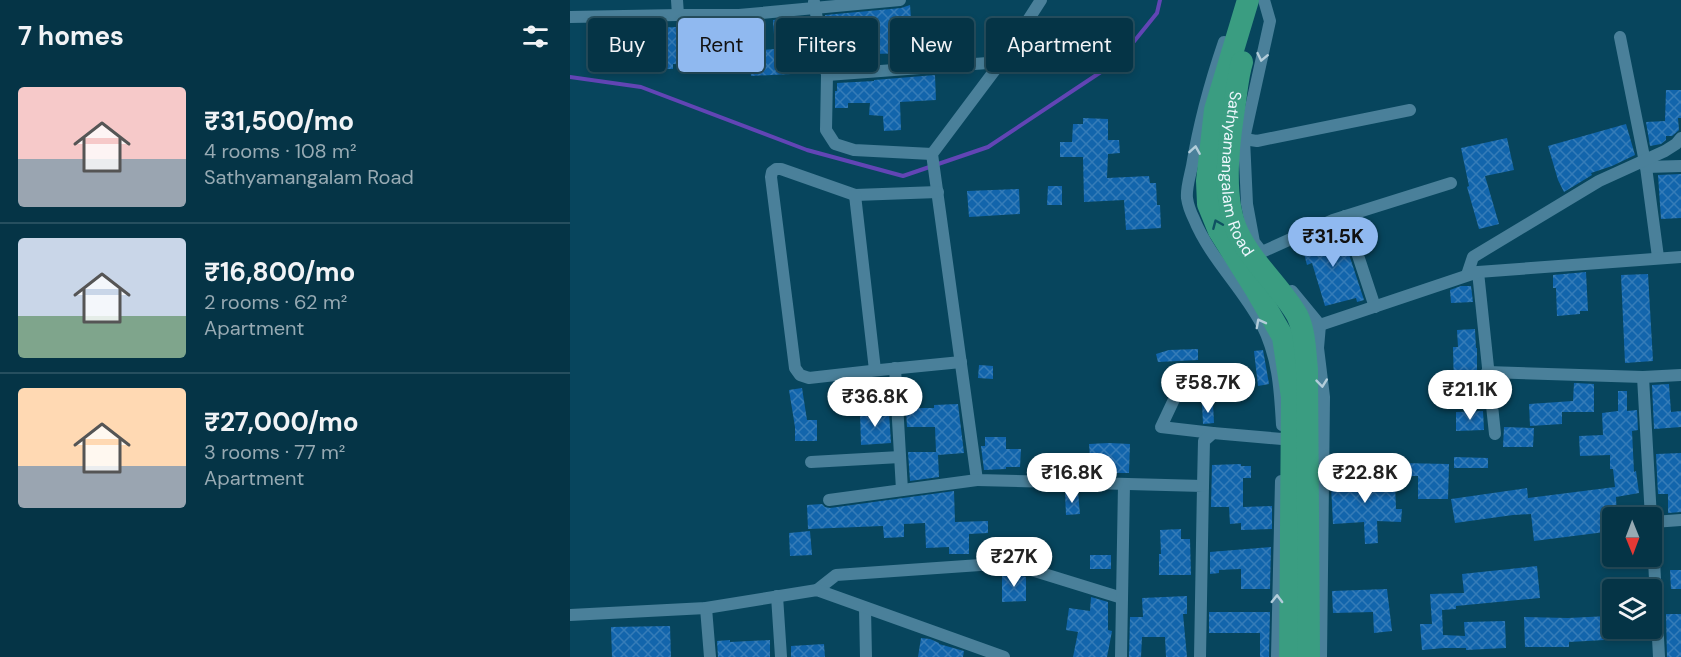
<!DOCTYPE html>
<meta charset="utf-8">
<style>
:root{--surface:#053446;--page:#133f51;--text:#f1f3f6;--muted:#97aab3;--line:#264f5f;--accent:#90b9f0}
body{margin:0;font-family:"DM Sans",sans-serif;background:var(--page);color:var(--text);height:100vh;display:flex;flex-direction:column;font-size:22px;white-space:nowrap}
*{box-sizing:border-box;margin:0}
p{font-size:20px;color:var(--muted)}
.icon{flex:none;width:33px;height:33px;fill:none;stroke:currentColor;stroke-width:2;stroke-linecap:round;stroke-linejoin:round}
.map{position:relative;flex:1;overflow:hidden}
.sheet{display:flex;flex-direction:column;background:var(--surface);width:570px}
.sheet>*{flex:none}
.hud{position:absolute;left:18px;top:18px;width:570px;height:54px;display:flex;gap:12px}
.needle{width:39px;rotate:179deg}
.buttons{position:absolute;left:1032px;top:507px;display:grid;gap:12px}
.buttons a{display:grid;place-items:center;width:60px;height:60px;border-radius:6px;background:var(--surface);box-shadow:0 3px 9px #0003,0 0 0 2px var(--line);font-size:30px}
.price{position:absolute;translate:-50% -51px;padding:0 14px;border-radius:21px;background:#fff;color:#222;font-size:20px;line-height:39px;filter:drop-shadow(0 2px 3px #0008)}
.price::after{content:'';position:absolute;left:50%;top:36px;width:18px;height:14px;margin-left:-9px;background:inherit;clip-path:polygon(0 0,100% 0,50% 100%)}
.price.current{background:var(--accent);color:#111}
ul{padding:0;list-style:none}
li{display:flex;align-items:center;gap:18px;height:150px;padding:0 18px}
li+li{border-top:2px solid var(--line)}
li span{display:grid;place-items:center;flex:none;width:168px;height:120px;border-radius:6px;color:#555}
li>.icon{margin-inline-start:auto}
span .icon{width:72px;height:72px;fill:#fffc;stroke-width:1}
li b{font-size:26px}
h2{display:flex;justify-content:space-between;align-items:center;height:72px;padding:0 18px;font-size:26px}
.tag{padding:0 21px;border-radius:6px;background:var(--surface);box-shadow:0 3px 9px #0003,0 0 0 2px var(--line);font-size:21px;line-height:54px}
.tag.current{background:var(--accent);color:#111}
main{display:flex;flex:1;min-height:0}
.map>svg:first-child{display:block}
</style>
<main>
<section class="sheet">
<h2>7 homes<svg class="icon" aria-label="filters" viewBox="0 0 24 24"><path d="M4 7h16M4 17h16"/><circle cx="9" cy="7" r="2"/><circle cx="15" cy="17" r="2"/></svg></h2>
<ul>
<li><span style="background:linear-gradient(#f6c9c9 60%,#9aa5b1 0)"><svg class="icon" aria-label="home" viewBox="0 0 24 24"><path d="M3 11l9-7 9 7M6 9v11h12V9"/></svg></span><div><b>₹31,500/mo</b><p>4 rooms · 108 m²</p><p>Sathyamangalam Road</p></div></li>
<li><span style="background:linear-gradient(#c9d6e8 65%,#7fa58c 0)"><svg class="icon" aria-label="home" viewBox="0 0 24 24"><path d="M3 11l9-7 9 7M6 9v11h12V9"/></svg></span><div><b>₹16,800/mo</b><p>2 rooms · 62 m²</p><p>Apartment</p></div></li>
<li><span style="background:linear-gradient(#ffd9b3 65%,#9aa5b1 0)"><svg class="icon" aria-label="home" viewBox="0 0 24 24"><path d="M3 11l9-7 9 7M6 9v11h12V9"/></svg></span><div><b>₹27,000/mo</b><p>3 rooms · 77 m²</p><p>Apartment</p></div></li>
</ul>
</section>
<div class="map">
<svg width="1111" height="657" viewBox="0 0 1111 657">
<defs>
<pattern id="building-cross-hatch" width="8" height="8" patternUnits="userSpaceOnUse" patternTransform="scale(1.5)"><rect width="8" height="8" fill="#1265ac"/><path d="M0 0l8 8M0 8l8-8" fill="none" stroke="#357cb8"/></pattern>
</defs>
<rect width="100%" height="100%" fill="#07455d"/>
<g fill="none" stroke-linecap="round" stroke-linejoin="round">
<path stroke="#6245b5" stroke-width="4" d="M0 77 71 87 237 150 333 176 418 147 549 60 587 13 590 0"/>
</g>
<g fill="url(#building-cross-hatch)">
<path d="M340 5 342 31 389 30V57L346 60V53L301 54V34H282L283 49 261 51 255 15 331 8Z"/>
<path d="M232 17 236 65 220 66 221 74 181 76 179 51 205 49 203 20Z"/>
<path d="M106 23H159V52H124V65L103 64V69H80V28L107 27Z"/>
<path d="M365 75 366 100 330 102 331 130 314 131 313 116 299 115 300 103H278V108H265V91H267V83L304 81V80Z"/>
<path d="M1096 90H1111V118H1108L1109 130 1102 136H1096V140L1091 144 1080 146 1076 122 1095 121Z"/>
<path d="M513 118 538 119V140H549L550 153 538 154 537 178 579 176 580 183H586L587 205H590L591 228 556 230 554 200 514 202 513 157H490V142H502L503 124H513Z"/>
<path d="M1056 124 1065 155 1042 166 1021 173 1022 175 994 192 988 180 978 146Z"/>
<path d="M937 138 944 170 915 176 929 224 909 229 897 187 899 186 891 148Z"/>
<path d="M1111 174V218L1091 219 1088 175Z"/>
<path d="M478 186H492V205H477Z"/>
<path d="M449 189 450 214 399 217 397 191Z"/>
<path d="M770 227 794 300 787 302 786 298 755 306 742 263 737 265 731 243Z"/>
<path d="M1016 272 1018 311H1010V314L987 316 986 288H983V275Z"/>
<path d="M1078 274 1083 361 1055 363 1051 275Z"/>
<path d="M891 286H901L903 302 881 303 880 290Z"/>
<path d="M905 329 906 348H907V373H909V388H884L883 347H888L887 330Z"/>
<path d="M628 349V360L588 362 586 354 599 350Z"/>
<path d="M693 350 699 384 688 386 684 351Z"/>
<path d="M409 365 423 366V379L408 378Z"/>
<path d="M1004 383 1024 384V412H992V424L960 426 959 404 1003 401Z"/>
<path d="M1099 384 1101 412 1111 411V427L1084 429 1082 385Z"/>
<path d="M232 388 237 420H247V441H225V427L219 390Z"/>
<path d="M1048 391H1057V411L1067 410 1068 430 1062 431 1064 472 1066 471 1069 493 1046 497 1047 518H1042V521L1034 522 1035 532 964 541 961 514 943 515 885 523 881 499 957 488 958 498 1045 487 1043 469H1040V455L1010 456 1009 436 1033 435 1032 413 1048 411Z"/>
<path d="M388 404 394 453 368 455 369 477 340 481 338 452H366L365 427H337L336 411H340V408H364V405Z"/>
<path d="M632 404H643L644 423 633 424Z"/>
<path d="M913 411 914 430 886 431V412Z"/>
<path d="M319 412 321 443 291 445 290 413Z"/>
<path d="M934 427 964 428 963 447H933Z"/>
<path d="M415 437H436V449H451L450 467H436V469L414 470 411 446H415Z"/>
<path d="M539 443 560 444 559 473H541V471L521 472 519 444Z"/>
<path d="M1111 453V512L1098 513V494H1088L1086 454Z"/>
<path d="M884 457 918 458V468H884Z"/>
<path d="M792 461 803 463 801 484 825 483 826 509H832L831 522 807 521 808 543 795 544 794 522 763 524 761 485H788Z"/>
<path d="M830 463 879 464 878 499H848V476H829Z"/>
<path d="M671 464V466H681V478H673V507L702 506V529L671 530V523L660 524 659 507H641L642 465Z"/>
<path d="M384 491 385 522 418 521V533L399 534V554H379V547L356 548 355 523 334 524V537L314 538 313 526 238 529 237 505 252 504 255 507 260 508Z"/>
<path d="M508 492 510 514 496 515 495 493Z"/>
<path d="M611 529V539H620L621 575H589V554H591L590 530Z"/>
<path d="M240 531 242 555 220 556 219 533Z"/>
<path d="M701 547 700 589H671V569L649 570V573L640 574V552Z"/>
<rect x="520" y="555" width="21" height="14"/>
<path d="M967 566 970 598 886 606V609L872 610 873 635 895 636 894 622 935 621 936 648 896 650V648H874L852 650 850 624H862L860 594 894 593 892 574Z"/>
<path d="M1100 570H1111V589H1101Z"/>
<path d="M432 572H440L456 577V601L432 602Z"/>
<path d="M817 589 822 631 804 633 803 612 763 613 762 591Z"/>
<path d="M617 596V614H613L617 657H596L595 637H572L571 657H559L560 617H573L572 598Z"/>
<path d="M521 597 538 602V630L542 631 537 657H503L508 632 496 630 499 608 520 611Z"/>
<path d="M639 612H700L699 657H690V633H639Z"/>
<path d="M1096 614H1111V657H1097Z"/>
<path d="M1039 616 1040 628H1075L1076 639 1052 640V639L999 642V647H955L954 617 998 618Z"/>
<path d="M100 626 101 657H42L41 627Z"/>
<path d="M351 638 360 639 369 643V644L394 651 393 657H348Z"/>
<path d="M160 640V642L200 640V657H148L147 641Z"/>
<path d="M254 644 255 657H221V646Z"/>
</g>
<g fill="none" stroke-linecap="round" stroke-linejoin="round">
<g stroke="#4a809a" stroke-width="12">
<path d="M107 0 108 15"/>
<path d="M244 2 257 75 431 62 471 0"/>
<path d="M0 17 108 15H169L330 0"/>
<path d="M1050 37 1076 167 1088 257"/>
<path d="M654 42C640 83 629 123 622 166 620 176 616 188 617 198 618 205 621 213 624 219 640 258 671 286 691 323 708 356 710 388 712 425"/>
<path d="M431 62 362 154 407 480 633 486 630 657"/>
<path d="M257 75 256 130 265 144 284 150 362 154"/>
<path d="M674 139 687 141 840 110"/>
<path d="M1076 167 1111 166"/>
<path d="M368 192 285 195 211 169H206L202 172 201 177 225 368 230 375 239 378 310 370 391 362"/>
<path d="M285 195 305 370"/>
<path d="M775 216 805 307"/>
<path d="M691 251 684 242 677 204 674 139 700 21 694 0"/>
<path d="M692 252 763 220 881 183"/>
<path d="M908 272 925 434"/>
<path d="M897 275 903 257 1029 181 1095 151 1106 144 1111 138"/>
<path d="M722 291 750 325 748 348 754 397 751 657"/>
<path d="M744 327 908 272 1111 257"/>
<path d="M325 368 332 490"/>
<path d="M917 372 1073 377"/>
<path d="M643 433 591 427 608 391 666 372"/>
<path d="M241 462 330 457"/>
<path d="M633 486 634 441 643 433 712 439"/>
<path d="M259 500 407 480"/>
<path d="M1081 518 1073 377 1111 375"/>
<path d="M1082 521 1089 657"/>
<path d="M1083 522 1111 520"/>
<path d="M247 590 266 575 439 563 552 598"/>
<path d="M207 596 211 657"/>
<path d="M136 608 140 657"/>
<path d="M295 608 296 657"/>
<path d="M0 615 136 608 247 590 434 657"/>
<path d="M551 657 554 484"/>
<path d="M707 657 711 481"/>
</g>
<g stroke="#3a9d81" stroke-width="22">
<path d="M678 0 645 110 637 181 638 204 649 231 686 290 713 337 722 397 720 657"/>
<path id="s1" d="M672 62C668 75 667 88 665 102 659 140 651 197 668 233 683 264 710 286 727 315 735 331 735 352 737 369L739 657"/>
</g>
</g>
<defs><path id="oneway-chevron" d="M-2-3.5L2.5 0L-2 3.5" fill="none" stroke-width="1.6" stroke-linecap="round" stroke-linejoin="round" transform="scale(1.5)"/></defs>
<g stroke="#b3cdda">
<use href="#oneway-chevron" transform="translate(692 57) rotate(102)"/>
<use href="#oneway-chevron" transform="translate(625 150) rotate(-81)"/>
<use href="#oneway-chevron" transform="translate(690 323) rotate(-118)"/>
<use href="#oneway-chevron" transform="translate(752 383) rotate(84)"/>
<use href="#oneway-chevron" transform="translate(707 599) rotate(-89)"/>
</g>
<use stroke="#0f5262" href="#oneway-chevron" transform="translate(647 224) rotate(-113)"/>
<g text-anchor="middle" stroke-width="6" stroke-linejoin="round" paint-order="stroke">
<g font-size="16" fill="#ebf6fc" stroke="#07455d">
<text dy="6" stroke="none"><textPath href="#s1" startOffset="114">Sathyamangalam Road</textPath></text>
</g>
</g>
</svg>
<div class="buttons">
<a><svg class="needle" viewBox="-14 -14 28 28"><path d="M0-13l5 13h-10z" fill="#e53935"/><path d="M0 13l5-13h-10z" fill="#97aab3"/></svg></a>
<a><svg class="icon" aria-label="layers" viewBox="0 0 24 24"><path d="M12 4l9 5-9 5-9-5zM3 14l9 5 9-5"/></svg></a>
</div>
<b class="price current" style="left:763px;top:268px">₹31.5K</b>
<b class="price" style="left:638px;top:414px">₹58.7K</b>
<b class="price" style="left:900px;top:421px">₹21.1K</b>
<b class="price" style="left:305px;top:428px">₹36.8K</b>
<b class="price" style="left:502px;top:504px">₹16.8K</b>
<b class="price" style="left:795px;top:504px">₹22.8K</b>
<b class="price" style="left:444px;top:588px">₹27K</b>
<div class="hud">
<a class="tag">Buy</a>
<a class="tag current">Rent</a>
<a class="tag">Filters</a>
<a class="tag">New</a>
<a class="tag">Apartment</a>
</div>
</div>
</main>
